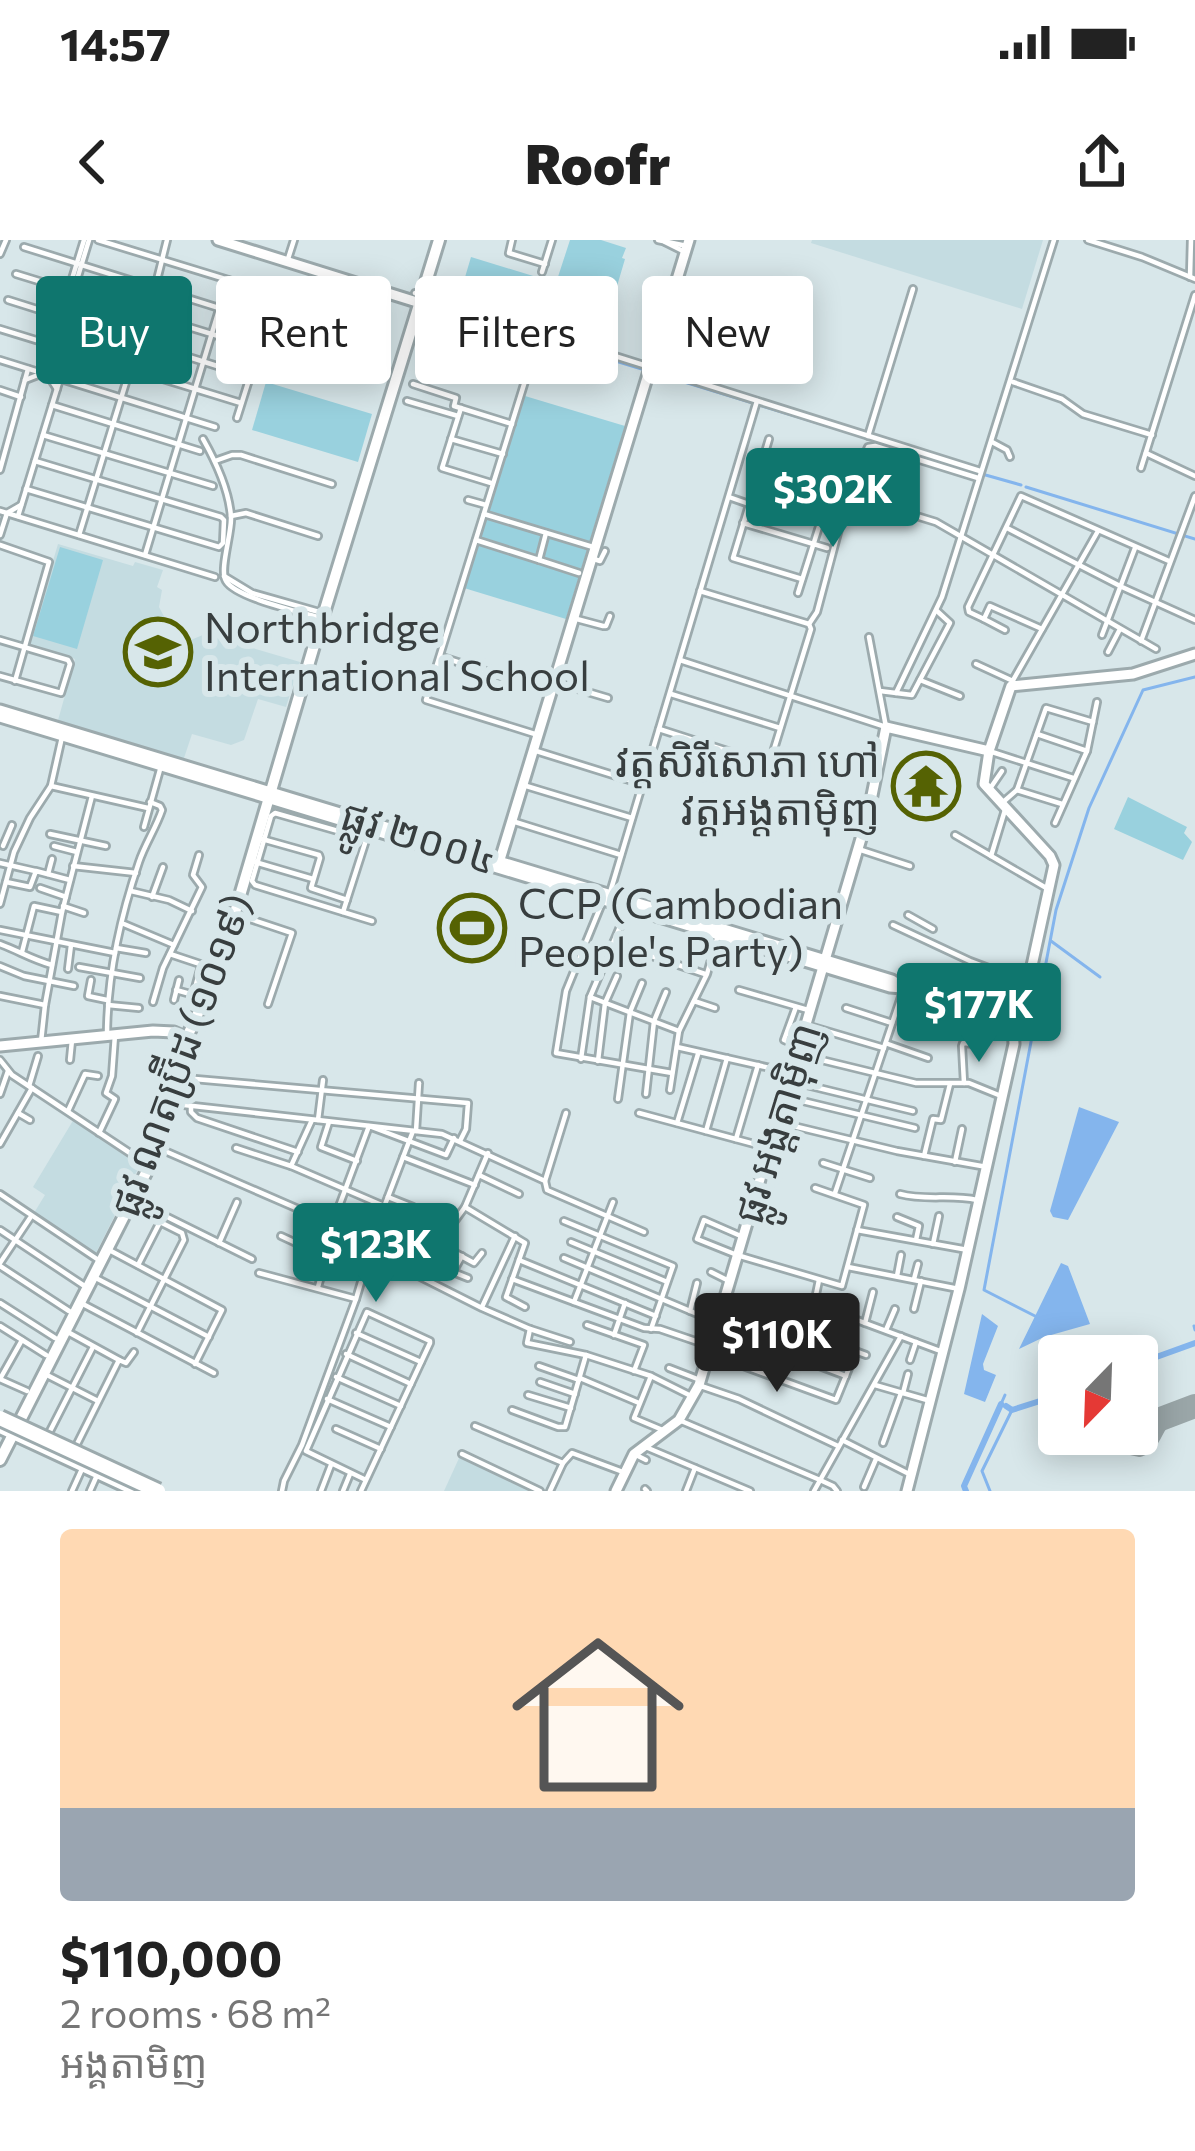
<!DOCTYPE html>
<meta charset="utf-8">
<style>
:root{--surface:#fff;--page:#f2f2f2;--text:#222;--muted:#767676;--accent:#0f766e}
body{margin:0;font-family:Commissioner,"Noto Sans Khmer",sans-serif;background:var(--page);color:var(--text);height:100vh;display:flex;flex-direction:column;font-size:45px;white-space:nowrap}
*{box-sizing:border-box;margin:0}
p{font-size:39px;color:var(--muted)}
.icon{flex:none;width:66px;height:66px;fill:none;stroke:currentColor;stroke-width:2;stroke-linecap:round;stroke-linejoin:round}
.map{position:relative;height:1251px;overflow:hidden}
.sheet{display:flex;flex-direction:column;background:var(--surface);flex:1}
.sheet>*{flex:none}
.guide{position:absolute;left:36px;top:36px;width:1125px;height:108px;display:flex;gap:24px}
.needle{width:78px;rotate:203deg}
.fabs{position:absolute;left:1038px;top:1095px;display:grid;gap:24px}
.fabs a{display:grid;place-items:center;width:120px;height:120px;border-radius:12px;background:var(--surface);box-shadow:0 6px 30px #0003;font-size:60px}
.price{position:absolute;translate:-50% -102px;padding:0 27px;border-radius:12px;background:var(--accent);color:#fff;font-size:39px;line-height:78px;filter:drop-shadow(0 3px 6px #0008)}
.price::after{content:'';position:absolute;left:50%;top:72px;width:36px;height:27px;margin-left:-18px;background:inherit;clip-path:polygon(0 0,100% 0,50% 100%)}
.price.selected{background:#222;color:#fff}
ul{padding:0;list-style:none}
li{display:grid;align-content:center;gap:24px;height:636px;padding:0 60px}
li span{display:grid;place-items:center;height:372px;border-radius:12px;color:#555}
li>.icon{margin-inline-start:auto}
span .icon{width:216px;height:216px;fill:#fffc;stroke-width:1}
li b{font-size:51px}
.tag{padding:0 42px;border-radius:12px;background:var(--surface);box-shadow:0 6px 30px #0003;font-size:42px;line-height:108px}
.tag.selected{background:var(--accent);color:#fff}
.status{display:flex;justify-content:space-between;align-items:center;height:84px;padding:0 60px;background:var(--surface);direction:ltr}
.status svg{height:33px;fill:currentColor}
header{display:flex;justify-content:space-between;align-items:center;height:156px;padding:0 60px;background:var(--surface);font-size:54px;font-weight:800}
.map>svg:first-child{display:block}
</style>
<div class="status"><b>14:57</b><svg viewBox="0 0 49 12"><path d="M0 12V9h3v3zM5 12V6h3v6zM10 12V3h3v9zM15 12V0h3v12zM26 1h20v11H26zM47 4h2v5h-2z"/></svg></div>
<header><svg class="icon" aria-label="back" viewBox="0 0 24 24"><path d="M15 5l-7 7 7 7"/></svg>Roofr<svg class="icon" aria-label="share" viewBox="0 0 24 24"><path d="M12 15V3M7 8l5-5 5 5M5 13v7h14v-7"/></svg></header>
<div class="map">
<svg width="1195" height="1251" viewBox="0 0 1195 1251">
<rect width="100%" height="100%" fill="#d8e7ea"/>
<g fill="#c4dce1">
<path d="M812 0H1043L1022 69 811 3Z"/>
<path d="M58 304 133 326 135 322 163 330 157 347 162 350 159 367 179 405 217 389 223 393 222 399 300 422 286 467 258 459 244 500 231 505 192 494 183 521 57 484 75 419 28 405Z"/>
<path d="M74 879 140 925 96 1013 34 973 45 955 33 947Z"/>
<path d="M460 1216 536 1251H444Z"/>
</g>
<g fill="#99d1de">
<path d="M570 0H601L626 8 622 18 625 19 602 97 464 54 466 46 463 44 471 17 556 43Z"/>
<path d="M266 142 372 174 358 222 252 190Z"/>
<path d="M525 156 625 186 566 379 464 348Z"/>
<path d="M60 307 103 320 77 409 33 396Z"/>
<path d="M1128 557 1187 587 1184 593 1192 602 1183 620 1114 589Z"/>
</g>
<g fill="#84b5ed">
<path d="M1079 867 1119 882 1068 980 1053 977 1050 971Z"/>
<path d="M1061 1023 1068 1026 1090 1084 1044 1097 1019 1109Z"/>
<path d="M982 1074 998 1086 983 1124 984 1130 996 1135 985 1162 964 1154Z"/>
</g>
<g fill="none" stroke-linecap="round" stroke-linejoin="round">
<g stroke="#84b5ed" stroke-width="3">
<path d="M426 63 939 220"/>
<path d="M982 234 1021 245"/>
<path d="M1026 247 1195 299"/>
<path d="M1051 701 1100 737"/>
<path d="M1035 1076 984 1050 1056 670 1089 568 1143 450 1195 437"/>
<path d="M1194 1086 1195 1090"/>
<path d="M1001 1164 1005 1155"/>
<path d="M990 1251 982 1231 1012 1170"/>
</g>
<g stroke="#84b5ed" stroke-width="6">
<path d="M1137 1124 1195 1103"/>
<path d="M1006 1166 1012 1170 1059 1155"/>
<path d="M966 1251 964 1246 1001 1164"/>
</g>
<g stroke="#9aa6a8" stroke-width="10">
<path d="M1137 1174 1172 1173"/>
<path d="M1112 1194 1122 1208 1140 1212C1160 1203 1154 1189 1172 1175"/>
</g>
<g stroke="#9aa6a8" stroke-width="24">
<path d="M1137 1188 1195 1166"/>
<path d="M1106 1200 1123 1194"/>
</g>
<defs>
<g id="street">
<path d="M98 0 274 54 275 57 237 178"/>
<path d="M512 0 509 13 545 24"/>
<path d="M658 0 687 6"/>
<path d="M1088 0 1142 17 1195 39"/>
<path d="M665 2 685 12"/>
<path d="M24 7 267 83"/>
<path d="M0 14 6 0"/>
<path d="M287 22 294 0"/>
<path d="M542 32 552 0"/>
<path d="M16 34 257 108"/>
<path d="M1190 37 1191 0"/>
<path d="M415 53 980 231"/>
<path d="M8 60 249 136"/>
<path d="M0 89 241 163"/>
<path d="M0 120 215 187"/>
<path d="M25 140 43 133 84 0"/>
<path d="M1013 142 1062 159 1083 174 1152 195"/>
<path d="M413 144 456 158 454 166 512 184"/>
<path d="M57 149 48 135 89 0"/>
<path d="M0 150 21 157"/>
<path d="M407 161 458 176"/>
<path d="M52 165 200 211"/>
<path d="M461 168 442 228 491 243"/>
<path d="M43 195 213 246"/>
<path d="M868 196 913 49"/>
<path d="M203 199C216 222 229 249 231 277 232 293 219 330 226 341 236 358 301 372 321 378"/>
<path d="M451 199 503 214"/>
<path d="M769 199 733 318 802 339"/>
<path d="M992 202 1007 210 1010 217"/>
<path d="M1146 213 1195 236"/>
<path d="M215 221 232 215H241L332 244"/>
<path d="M1141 228 1195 55"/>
<path d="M0 230 28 129"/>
<path d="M754 248 823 270"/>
<path d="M26 249 219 307 223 303 224 280 221 277 35 221"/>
<path d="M848 255 936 282 1156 409"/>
<path d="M729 257 749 264"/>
<path d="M468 260 486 265"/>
<path d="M0 271 215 337"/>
<path d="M484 274 593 307"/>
<path d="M18 276 60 139"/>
<path d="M231 276 246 273 318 296"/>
<path d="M743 283 827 308"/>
<path d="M1007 288 1122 347 1195 380"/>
<path d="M546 293 539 320 579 333"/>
<path d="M0 295 7 273 21 265"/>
<path d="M79 295 155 48 167 0"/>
<path d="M476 300 539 320"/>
<path d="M0 305 49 322 15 441"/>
<path d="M145 315 228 40"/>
<path d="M591 318 600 321 605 311"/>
<path d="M224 336 252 353 319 372"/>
<path d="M700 351 809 384"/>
<path d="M798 353 829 255"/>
<path d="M573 378 603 386H606L610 376"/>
<path d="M984 379 969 372 968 367 1021 256 1169 321"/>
<path d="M1005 390 984 379 990 366 1042 389"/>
<path d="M1102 395 1135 308"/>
<path d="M0 400 68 420 70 424 61 453 0 436"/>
<path d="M1141 401 1195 256"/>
<path d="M1108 412 1120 389"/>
<path d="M442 417 551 452"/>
<path d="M680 420 886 487 869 397"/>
<path d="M976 424 1013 441"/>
<path d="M920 440 960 456"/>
<path d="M554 442 608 458"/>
<path d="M1012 442 1098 291"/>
<path d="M880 451 912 455 950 383 937 371"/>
<path d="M896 453 942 357 1054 0"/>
<path d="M671 454 780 488"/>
<path d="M659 489 768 524 770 522 811 389 809 384 817 372 848 255 868 207 875 206 978 238"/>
<path d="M1037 494 1087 511"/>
<path d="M538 495 426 460 544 80"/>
<path d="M533 510 642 544"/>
<path d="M989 511 1073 538"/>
<path d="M523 545 632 578"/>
<path d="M51 546 148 568"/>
<path d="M989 550 1002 531"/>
<path d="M1017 550 1062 564"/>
<path d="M1002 563 1017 550 1046 468 1093 482"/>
<path d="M512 581 621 615"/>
<path d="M1055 583 1087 511 1097 462"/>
<path d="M144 587 161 526"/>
<path d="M50 594 106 606"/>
<path d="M955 595 1048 649"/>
<path d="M262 599 319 615 320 618 311 648 347 660"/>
<path d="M366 599 275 573 271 576 252 641 255 645 372 681"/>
<path d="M3 606 12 585"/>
<path d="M54 606 77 612"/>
<path d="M858 609 910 626"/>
<path d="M991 616 1005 570"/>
<path d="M255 622 313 639"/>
<path d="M0 623 35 631"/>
<path d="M73 626 136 633"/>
<path d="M48 634 52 619"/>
<path d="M6 642 30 647 36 631 70 640"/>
<path d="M40 648 66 657"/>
<path d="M131 651 169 660 192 671"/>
<path d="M609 656 757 161"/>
<path d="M152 657 163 627"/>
<path d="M602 663 566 751 556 813 672 833"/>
<path d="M0 664 14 612 30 578 51 546 62 497"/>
<path d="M63 666 84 673"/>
<path d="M343 672 367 597"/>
<path d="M235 674 292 693 268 764"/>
<path d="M908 675 933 689"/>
<path d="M124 684 174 705"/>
<path d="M893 685 970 721 1028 743"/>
<path d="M0 690 115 713"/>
<path d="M613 703 705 734"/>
<path d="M0 704C19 711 31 719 52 725"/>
<path d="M116 708 146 713"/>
<path d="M22 712 34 666 62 672"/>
<path d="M170 714 212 728"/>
<path d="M0 726 24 736 74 746"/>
<path d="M79 727 140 738"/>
<path d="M68 729 71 705"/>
<path d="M91 740 88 756 107 760"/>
<path d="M176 750 194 755"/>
<path d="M739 750 808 770"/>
<path d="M193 755 201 726"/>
<path d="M0 756 45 765"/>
<path d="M590 757 679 791"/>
<path d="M174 760 179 740"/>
<path d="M694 761 715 768"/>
<path d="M153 762 163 728 202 647 193 635 199 615"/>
<path d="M108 765 139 768"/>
<path d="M796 767 784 800 796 805"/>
<path d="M846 768 892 783"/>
<path d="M806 785 884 808"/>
<path d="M107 796C107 736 120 678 139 622 145 604 156 588 162 570L160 566 150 562"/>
<path d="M41 802 45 765 62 672 92 556"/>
<path d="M888 804 928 818"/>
<path d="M677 807 792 833"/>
<path d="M797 814 916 843H969L1001 856"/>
<path d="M153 818 169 822"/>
<path d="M581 819 590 757 628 668"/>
<path d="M0 820 12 835 145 923"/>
<path d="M70 820 72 800"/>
<path d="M598 821 605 763 617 736"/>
<path d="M172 837 468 863 466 889 460 901"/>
<path d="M790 841 913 871"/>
<path d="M964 843 962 806 963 803 974 804"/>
<path d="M29 846 38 816"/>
<path d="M670 850 679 791 707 734 718 695"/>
<path d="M0 854 8 831"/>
<path d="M646 854 654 781 666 752"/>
<path d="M786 857 915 888"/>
<path d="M618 859 630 772 642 743"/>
<path d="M166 863 442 894 545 941 547 950 644 992"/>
<path d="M191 866V872L197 878 298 912"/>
<path d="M68 871 85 834 98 836"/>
<path d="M18 873 30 880"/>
<path d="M639 873 769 908"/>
<path d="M318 880 323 840"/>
<path d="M329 882 321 907 357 921"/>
<path d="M777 882 897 911 987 927"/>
<path d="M677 883 698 814"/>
<path d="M416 891 419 843"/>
<path d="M706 891 727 818"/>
<path d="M99 893 115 859 106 853 112 836 115 795"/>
<path d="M736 899 758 825"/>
<path d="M0 904 32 848"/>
<path d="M158 908 372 1001"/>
<path d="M236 908 291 926 384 966"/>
<path d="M924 916 933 879 941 880 950 844"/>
<path d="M403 917 475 945"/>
<path d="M955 922 962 889"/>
<path d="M823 923 870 938"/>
<path d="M291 926 312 880"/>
<path d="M479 935 519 954"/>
<path d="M545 941 566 873"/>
<path d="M835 953 904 748"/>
<path d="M0 954 97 1019"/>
<path d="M900 954C925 961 951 954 977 960"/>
<path d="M388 957 413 967"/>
<path d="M133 960 252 1019"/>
<path d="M465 967 525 1003 506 1057 525 1067"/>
<path d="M381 975 421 991"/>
<path d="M897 977 919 986 916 1000"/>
<path d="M564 981 673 1026 651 1089"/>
<path d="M332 985 369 886 446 915 454 898"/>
<path d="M0 990 83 1045"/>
<path d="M857 990 968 1010"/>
<path d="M281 996 307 1008 320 980"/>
<path d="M743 997 704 980 697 999 737 1015 842 1046 864 965 815 948"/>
<path d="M571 1002 665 1041"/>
<path d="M219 1003 237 962"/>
<path d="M437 1003 474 1023 482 1013"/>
<path d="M933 1004 939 976"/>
<path d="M111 1011 222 1070 195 1124"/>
<path d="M371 1012 482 1068 530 1089 570 1102"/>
<path d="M462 1016 453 1032 468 1038"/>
<path d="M564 1018 714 1081"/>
<path d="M519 1020 656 1076"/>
<path d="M0 1023 30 978"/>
<path d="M138 1025 160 982"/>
<path d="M0 1026 69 1071"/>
<path d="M848 1027 959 1049"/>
<path d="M418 1031 465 967 488 913"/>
<path d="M347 1032 352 1022 367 1025"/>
<path d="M711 1032 727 1040"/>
<path d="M259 1033 356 1059"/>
<path d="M897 1036 901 1015"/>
<path d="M94 1037 209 1097"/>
<path d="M512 1039 644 1088 660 1089 710 1106"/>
<path d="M914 1039 918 1024"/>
<path d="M819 1040 814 1064 943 1112"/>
<path d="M318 1047 334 989"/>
<path d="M574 1062 613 962"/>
<path d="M0 1063 55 1098"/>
<path d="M81 1063 214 1133"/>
<path d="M725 1063 866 1115"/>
<path d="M482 1067 515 996"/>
<path d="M914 1069 921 1041"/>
<path d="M690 1071 697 1043"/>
<path d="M865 1083 873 1052"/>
<path d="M587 1085 644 1105 634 1131"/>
<path d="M0 1086 46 1115"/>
<path d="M716 1087 846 1136"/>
<path d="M530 1089 527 1103 586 1115 651 1136 693 1157"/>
<path d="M886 1090 895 1069"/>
<path d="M66 1091 119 1120"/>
<path d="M137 1093 184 1000 182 993 160 982"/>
<path d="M356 1093 421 1122"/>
<path d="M614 1095 625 1063"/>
<path d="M22 1100 0 1139 27 1151"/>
<path d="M708 1113 836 1160 856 1111"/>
<path d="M346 1114 411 1144"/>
<path d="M910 1120 916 1102"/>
<path d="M539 1126 579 1140"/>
<path d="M669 1128 700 1140"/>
<path d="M45 1134 98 1161"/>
<path d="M651 1136 634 1178 665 1191"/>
<path d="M336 1137 401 1166"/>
<path d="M580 1138 639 1163"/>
<path d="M779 1139 796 1089"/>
<path d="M540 1142 575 1154"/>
<path d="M875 1145 927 1160"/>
<path d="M701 1146 739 1159 838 1206"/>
<path d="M903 1153 908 1134"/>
<path d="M528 1155 571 1168"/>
<path d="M327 1159 391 1187"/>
<path d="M512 1170 558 1187H565L586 1115"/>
<path d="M679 1180 820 1240 833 1246 837 1251"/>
<path d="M475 1186 563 1223"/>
<path d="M336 1189 381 1209"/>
<path d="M48 1195 93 1107"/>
<path d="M842 1200 911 1235"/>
<path d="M883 1203 901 1153"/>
<path d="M75 1208 119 1120 126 1123 134 1112"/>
<path d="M648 1208 750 1251"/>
<path d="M462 1214 540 1251"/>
<path d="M634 1214 646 1220"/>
<path d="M864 1247 876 1219"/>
<path d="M645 1249 647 1251"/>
<path d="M72 1251 82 1229"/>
<path d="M90 1251 98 1233"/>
<path d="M282 1251 284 1241 302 1205 356 1059 381 975 413 891"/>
<path d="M321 1251 331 1225"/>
<path d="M343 1251 350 1234"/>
<path d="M361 1251 430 1103V1101L367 1072 306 1211 366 1240"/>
<path d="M550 1251 563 1223 572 1213 623 1232"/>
<path d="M686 1251 695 1228"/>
<path d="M814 1251 901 1096"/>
</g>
<g id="secondary">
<path d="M218 0 420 63"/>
<path d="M0 470 892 740 904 748 1007 779 1013 786 1014 804 959 1049 907 1251"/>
<path d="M0 477 890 747 902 748"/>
<path d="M499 623 689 0"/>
<path d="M1013 786 1021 776 1054 625 1050 616 984 544 989 511 1011 446 1133 434 1195 414"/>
<path d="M0 806 153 791 174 792 185 797"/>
<path d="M616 1251 634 1214 679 1180 699 1145 868 575 886 487 989 511"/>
</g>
<g id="primary">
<path d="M0 1188 136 1251"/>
<path d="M0 1220 154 917 175 823 218 730 318 392 439 0"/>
</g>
</defs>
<use href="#street" stroke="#9caaad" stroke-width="10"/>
<use href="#secondary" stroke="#9caaad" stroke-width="15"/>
<use href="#primary" stroke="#9caaad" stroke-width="16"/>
<use href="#street" stroke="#fff" stroke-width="4.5"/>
<use href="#secondary" stroke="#fff" stroke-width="9"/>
<use href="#primary" stroke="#fff" stroke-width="10"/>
<defs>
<path id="highway-bridge" d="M0 1178 158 1251"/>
</defs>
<use href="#highway-bridge" stroke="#9caaad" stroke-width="20" stroke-linecap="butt"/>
<use href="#highway-bridge" stroke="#fff" stroke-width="14"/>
</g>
<defs>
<symbol id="school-ring" viewBox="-11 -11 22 22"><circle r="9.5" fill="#d8e7ea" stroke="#556203" stroke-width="1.5"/><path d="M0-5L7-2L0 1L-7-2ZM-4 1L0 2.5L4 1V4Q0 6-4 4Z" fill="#556203"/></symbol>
<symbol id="temple-ring" viewBox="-11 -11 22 22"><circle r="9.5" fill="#d8e7ea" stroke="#556203" stroke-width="1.5"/><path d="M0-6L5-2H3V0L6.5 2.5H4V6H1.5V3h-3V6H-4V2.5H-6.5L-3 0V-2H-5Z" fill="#556203"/></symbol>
<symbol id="stadium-ring" viewBox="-11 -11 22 22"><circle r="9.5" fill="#d8e7ea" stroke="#556203" stroke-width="1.5"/><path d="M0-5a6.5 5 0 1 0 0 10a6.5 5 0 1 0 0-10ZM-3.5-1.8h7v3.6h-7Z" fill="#556203"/></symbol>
</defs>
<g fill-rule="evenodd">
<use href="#school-ring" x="120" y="374" width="76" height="76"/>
<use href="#temple-ring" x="888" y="508" width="76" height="76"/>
<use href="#stadium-ring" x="434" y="650" width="76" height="76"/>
</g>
<g text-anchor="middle" stroke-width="12" stroke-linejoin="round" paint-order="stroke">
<g font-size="42" fill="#383e3f" stroke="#d8e7ea" text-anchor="start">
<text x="204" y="403">Northbridge<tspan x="204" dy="48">International School</tspan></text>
<text x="880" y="537" text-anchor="end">វត្តសិរីសោភា ហៅ<tspan x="880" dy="48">វត្តអង្តតាម៉ិញ</tspan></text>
<text x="518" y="679">CCP (Cambodian<tspan x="518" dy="48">People's Party)</tspan></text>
</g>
<g font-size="42" fill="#383e3f" stroke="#d8e7ea">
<text transform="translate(419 597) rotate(17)" y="15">ផ្លូវ ២០០៤</text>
<text transform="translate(181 815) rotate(-70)" y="15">ផ្លូវ ណតប្រ៊ីដ (១០១៩)</text>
<text transform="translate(777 883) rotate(-73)" y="15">ផ្លូវ អង្តតាម៉ិញ</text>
</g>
</g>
</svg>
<div class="fabs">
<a><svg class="needle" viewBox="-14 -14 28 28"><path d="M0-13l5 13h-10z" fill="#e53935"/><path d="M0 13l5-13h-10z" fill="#767676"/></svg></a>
</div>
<b class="price" style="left:833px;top:310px">$302K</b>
<b class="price" style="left:979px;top:825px">$177K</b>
<b class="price" style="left:376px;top:1065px">$123K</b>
<b class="price selected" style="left:777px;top:1155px">$110K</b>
<div class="guide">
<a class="tag selected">Buy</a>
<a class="tag">Rent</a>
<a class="tag">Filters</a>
<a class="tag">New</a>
</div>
</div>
<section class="sheet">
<ul>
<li><span style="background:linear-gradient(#ffd9b3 75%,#9aa5b1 0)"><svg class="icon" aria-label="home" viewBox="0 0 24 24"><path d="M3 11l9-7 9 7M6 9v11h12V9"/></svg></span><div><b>$110,000</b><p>2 rooms · 68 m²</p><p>អង្គតាមិញ</p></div></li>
</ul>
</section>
